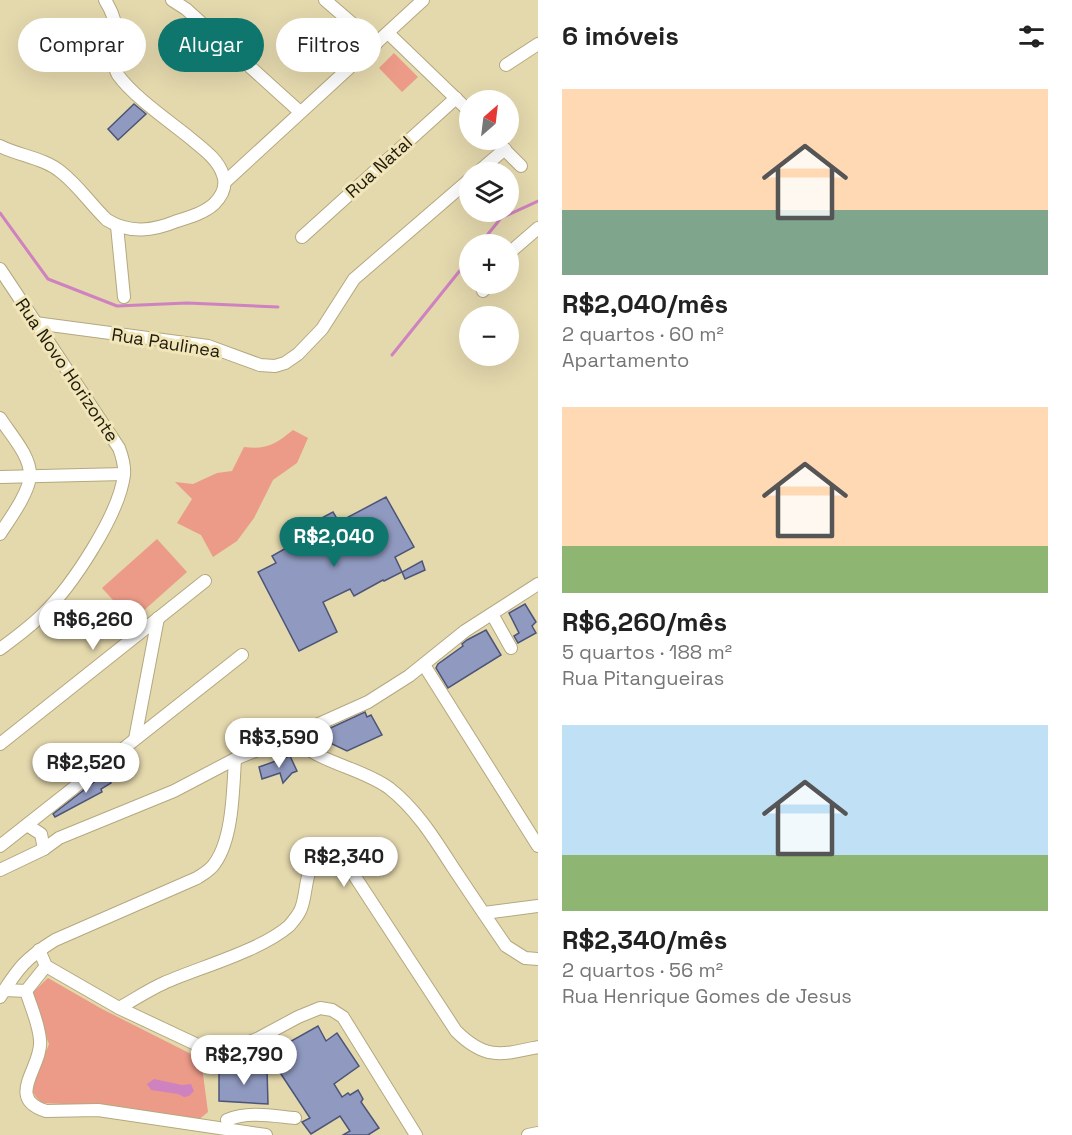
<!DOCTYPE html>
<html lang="pt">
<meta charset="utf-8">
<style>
:root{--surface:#fff;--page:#f6f6f6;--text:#222;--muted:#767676;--accent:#0f766e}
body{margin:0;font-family:"Space Grotesk",sans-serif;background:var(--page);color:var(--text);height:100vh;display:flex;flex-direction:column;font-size:22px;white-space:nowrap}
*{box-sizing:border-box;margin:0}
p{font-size:20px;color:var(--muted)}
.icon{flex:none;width:33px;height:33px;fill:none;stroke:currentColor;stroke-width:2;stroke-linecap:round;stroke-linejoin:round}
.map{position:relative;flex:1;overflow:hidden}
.side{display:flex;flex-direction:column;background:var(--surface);width:534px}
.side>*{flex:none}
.guide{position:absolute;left:18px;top:18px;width:429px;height:54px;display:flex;gap:12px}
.needle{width:39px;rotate:28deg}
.controls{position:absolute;left:459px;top:90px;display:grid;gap:12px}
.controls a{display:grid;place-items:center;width:60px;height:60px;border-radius:50%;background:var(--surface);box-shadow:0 6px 24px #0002;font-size:30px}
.price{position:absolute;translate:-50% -51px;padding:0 14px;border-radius:21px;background:#fff;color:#222;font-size:20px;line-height:39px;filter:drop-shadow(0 2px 3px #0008)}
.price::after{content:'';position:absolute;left:50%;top:36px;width:18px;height:14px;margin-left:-9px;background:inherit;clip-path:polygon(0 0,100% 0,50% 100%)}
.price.selected{background:var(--accent);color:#fff}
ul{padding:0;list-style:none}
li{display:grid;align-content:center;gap:12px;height:318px;padding:0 24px}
li span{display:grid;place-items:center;height:186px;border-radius:0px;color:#555}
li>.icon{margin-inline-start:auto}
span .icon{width:108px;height:108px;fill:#fffc;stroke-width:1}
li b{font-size:26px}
h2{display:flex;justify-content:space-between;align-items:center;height:72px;padding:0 24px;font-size:26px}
.pill{padding:0 21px;border-radius:27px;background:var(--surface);box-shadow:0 6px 24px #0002;font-size:21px;line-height:54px}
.pill.selected{background:var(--accent);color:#fff}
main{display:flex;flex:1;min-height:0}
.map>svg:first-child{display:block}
</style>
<main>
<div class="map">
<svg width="538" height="1135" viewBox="0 0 538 1135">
<rect width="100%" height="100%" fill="#e4d8ad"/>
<g fill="#ec9b88">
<path d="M394 53 418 77 402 92 379 68Z"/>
<path d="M293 430 308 438 297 463 273 480 254 518 237 541 213 557 201 535 177 523 192 499 175 482 193 484 217 473 232 471 244 447C266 450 276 444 293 430Z"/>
<path d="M157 539 187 572 132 621 102 588Z"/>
<path d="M48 978 102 1009 201 1059 208 1112 197 1121 86 1105 42 1103 36 1097 31 1089 49 1044 29 996Z"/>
</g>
<path fill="#ce82c0" d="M154 1079 182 1085 191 1084 194 1091 189 1096 184 1097 178 1094 151 1090 147 1084Z"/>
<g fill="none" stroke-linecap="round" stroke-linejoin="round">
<g stroke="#ce82c0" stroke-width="3">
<path d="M0 213 48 279 117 306 187 303 278 307"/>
<path d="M480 244 501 218 538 201"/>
<path d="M392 355 470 258"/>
</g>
</g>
<g fill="#909ac0" stroke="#4c5477" stroke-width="1.5">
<path d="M134 104 146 114 118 140 108 129Z"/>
<path d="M386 497 414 547 395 557 402 572 384 581 383 580 354 596 350 589 323 602 337 632 299 651 258 572 276 563 272 556 318 530 314 522 333 512 339 522Z"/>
<path d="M422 561 425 570 405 579 402 572Z"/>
<path d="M525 604 536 622 532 626 536 633 518 643 514 636 519 633 509 613Z"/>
<path d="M486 630 501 655 448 688 436 668 438 664 463 646 462 644 467 640Z"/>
<path d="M365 712 367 717 371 715 382 735 347 751 328 742 321 745 317 738 325 735 324 731Z"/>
<path d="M290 756 297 771 292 773 283 783 280 773 262 779 259 767Z"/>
<path d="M106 773 111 783 101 789 102 792 55 817 53 814Z"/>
<path d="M318 1026 326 1041 337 1033 359 1066 334 1084 342 1097 348 1093 350 1095 358 1090 363 1099 361 1102 379 1128 368 1135H343L350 1131 340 1116 311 1134 302 1122 310 1118 279 1071 285 1065 277 1049Z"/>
<path d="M219 1070H267L268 1104 219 1101Z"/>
</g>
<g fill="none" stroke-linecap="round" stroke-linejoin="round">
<defs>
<g id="minor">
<path d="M172 0 186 9 300 112"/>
<path d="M325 0 376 44"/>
<path d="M388 33 470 112"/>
<path d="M506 65 538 44"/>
<path d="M495 140 521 166"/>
<path d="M0 146C20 156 44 158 61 172 79 186 91 205 107 220 130 234 153 231 177 221 190 217 204 213 214 204 222 196 227 186 223 175 218 159 203 149 190 138 169 121 134 97 118 75 111 63 117 51 117 39 117 26 112 11 105 0"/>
<path d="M478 172 505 149"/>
<path d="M225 182 423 0"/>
<path d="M117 226 124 297"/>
<path d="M302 237 456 98"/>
<path d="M508 254 538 228"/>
<path d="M0 269 119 448C122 456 125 465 124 475 119 515 72 586 43 614 30 627 15 638 0 649"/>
<path d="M482 284 483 291"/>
<path d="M35 323 208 346 260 365 275 366 285 363 298 354 322 329 354 279 470 179"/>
<path d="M0 418C10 434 31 456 30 476 29 493 9 520 0 534"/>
<path d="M0 477 124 474"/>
<path d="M492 614 511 648"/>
<path d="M424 665 538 846"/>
<path d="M292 736C317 763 360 767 389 788 416 809 434 838 452 866 470 893 488 920 506 946L525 958 538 959"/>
<path d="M135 739 158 618"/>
<path d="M0 744 205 581"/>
<path d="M27 825 41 834 44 849"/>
<path d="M0 846 242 655"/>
<path d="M0 870 44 849 59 838 174 791 235 759 292 736 368 702 409 676 465 631 538 584"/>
<path d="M484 913 538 906"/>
<path d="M39 950 46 966 119 1008 204 1048 217 1051 230 1050 259 1038 298 1017 320 1008 332 1010 343 1017 416 1135"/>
<path d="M5 990 26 991C31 1007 39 1024 40 1040 43 1067 4 1098 46 1111L98 1110 266 1135"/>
<path d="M26 991 46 966"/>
<path d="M0 997C18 968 26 958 55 940L197 878C203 874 211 870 215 863 233 838 233 789 235 759"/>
<path d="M119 1008C134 1000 148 990 164 983 200 967 260 951 289 926 293 921 297 917 300 911 308 896 303 866 321 858 334 852 344 864 352 872L456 1031C485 1060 501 1055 538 1047"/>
<path d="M227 1120C248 1111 273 1116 295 1118"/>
<path d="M528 1135 538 1133"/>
</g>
</defs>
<use href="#minor" stroke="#b4a87f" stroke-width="14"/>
<use href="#minor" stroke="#fff" stroke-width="12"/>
</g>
<g text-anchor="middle" stroke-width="6" stroke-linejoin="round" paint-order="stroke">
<g font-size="18" fill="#1f1a0a" stroke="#f1e5ba">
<text transform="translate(379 167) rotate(-42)" y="6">Rua Natal</text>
<text transform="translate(166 343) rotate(9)" y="6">Rua Paulinea</text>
<text transform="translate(67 370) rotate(56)" y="6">Rua Novo Horizonte</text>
</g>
</g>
</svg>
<div class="controls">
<a><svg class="needle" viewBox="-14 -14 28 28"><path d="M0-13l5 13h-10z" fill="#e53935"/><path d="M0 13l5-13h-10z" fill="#767676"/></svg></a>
<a><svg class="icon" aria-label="layers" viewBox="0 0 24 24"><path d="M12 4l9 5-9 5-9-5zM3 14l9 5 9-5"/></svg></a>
<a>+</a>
<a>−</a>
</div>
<b class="price selected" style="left:334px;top:568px">R$2,040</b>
<b class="price" style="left:93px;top:651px">R$6,260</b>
<b class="price" style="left:279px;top:769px">R$3,590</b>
<b class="price" style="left:86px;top:794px">R$2,520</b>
<b class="price" style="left:344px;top:888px">R$2,340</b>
<b class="price" style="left:244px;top:1086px">R$2,790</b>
<div class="guide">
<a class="pill">Comprar</a>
<a class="pill selected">Alugar</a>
<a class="pill">Filtros</a>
</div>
</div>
<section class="side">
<h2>6 imóveis<svg class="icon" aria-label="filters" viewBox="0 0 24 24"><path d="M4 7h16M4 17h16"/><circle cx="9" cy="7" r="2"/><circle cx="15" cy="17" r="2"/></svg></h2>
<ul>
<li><span style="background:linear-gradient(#ffd9b3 65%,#7fa58c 0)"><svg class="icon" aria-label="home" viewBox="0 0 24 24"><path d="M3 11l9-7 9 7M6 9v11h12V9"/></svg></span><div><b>R$2,040/mês</b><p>2 quartos · 60 m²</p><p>Apartamento</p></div></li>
<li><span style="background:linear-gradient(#ffd9b3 75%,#8fb573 0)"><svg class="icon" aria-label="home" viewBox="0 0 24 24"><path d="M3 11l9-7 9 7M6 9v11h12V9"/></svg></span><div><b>R$6,260/mês</b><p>5 quartos · 188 m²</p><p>Rua Pitangueiras</p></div></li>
<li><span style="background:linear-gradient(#bfe0f5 70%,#8fb573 0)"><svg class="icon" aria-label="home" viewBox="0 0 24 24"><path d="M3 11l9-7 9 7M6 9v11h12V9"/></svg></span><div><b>R$2,340/mês</b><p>2 quartos · 56 m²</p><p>Rua Henrique Gomes de Jesus</p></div></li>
</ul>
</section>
</main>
